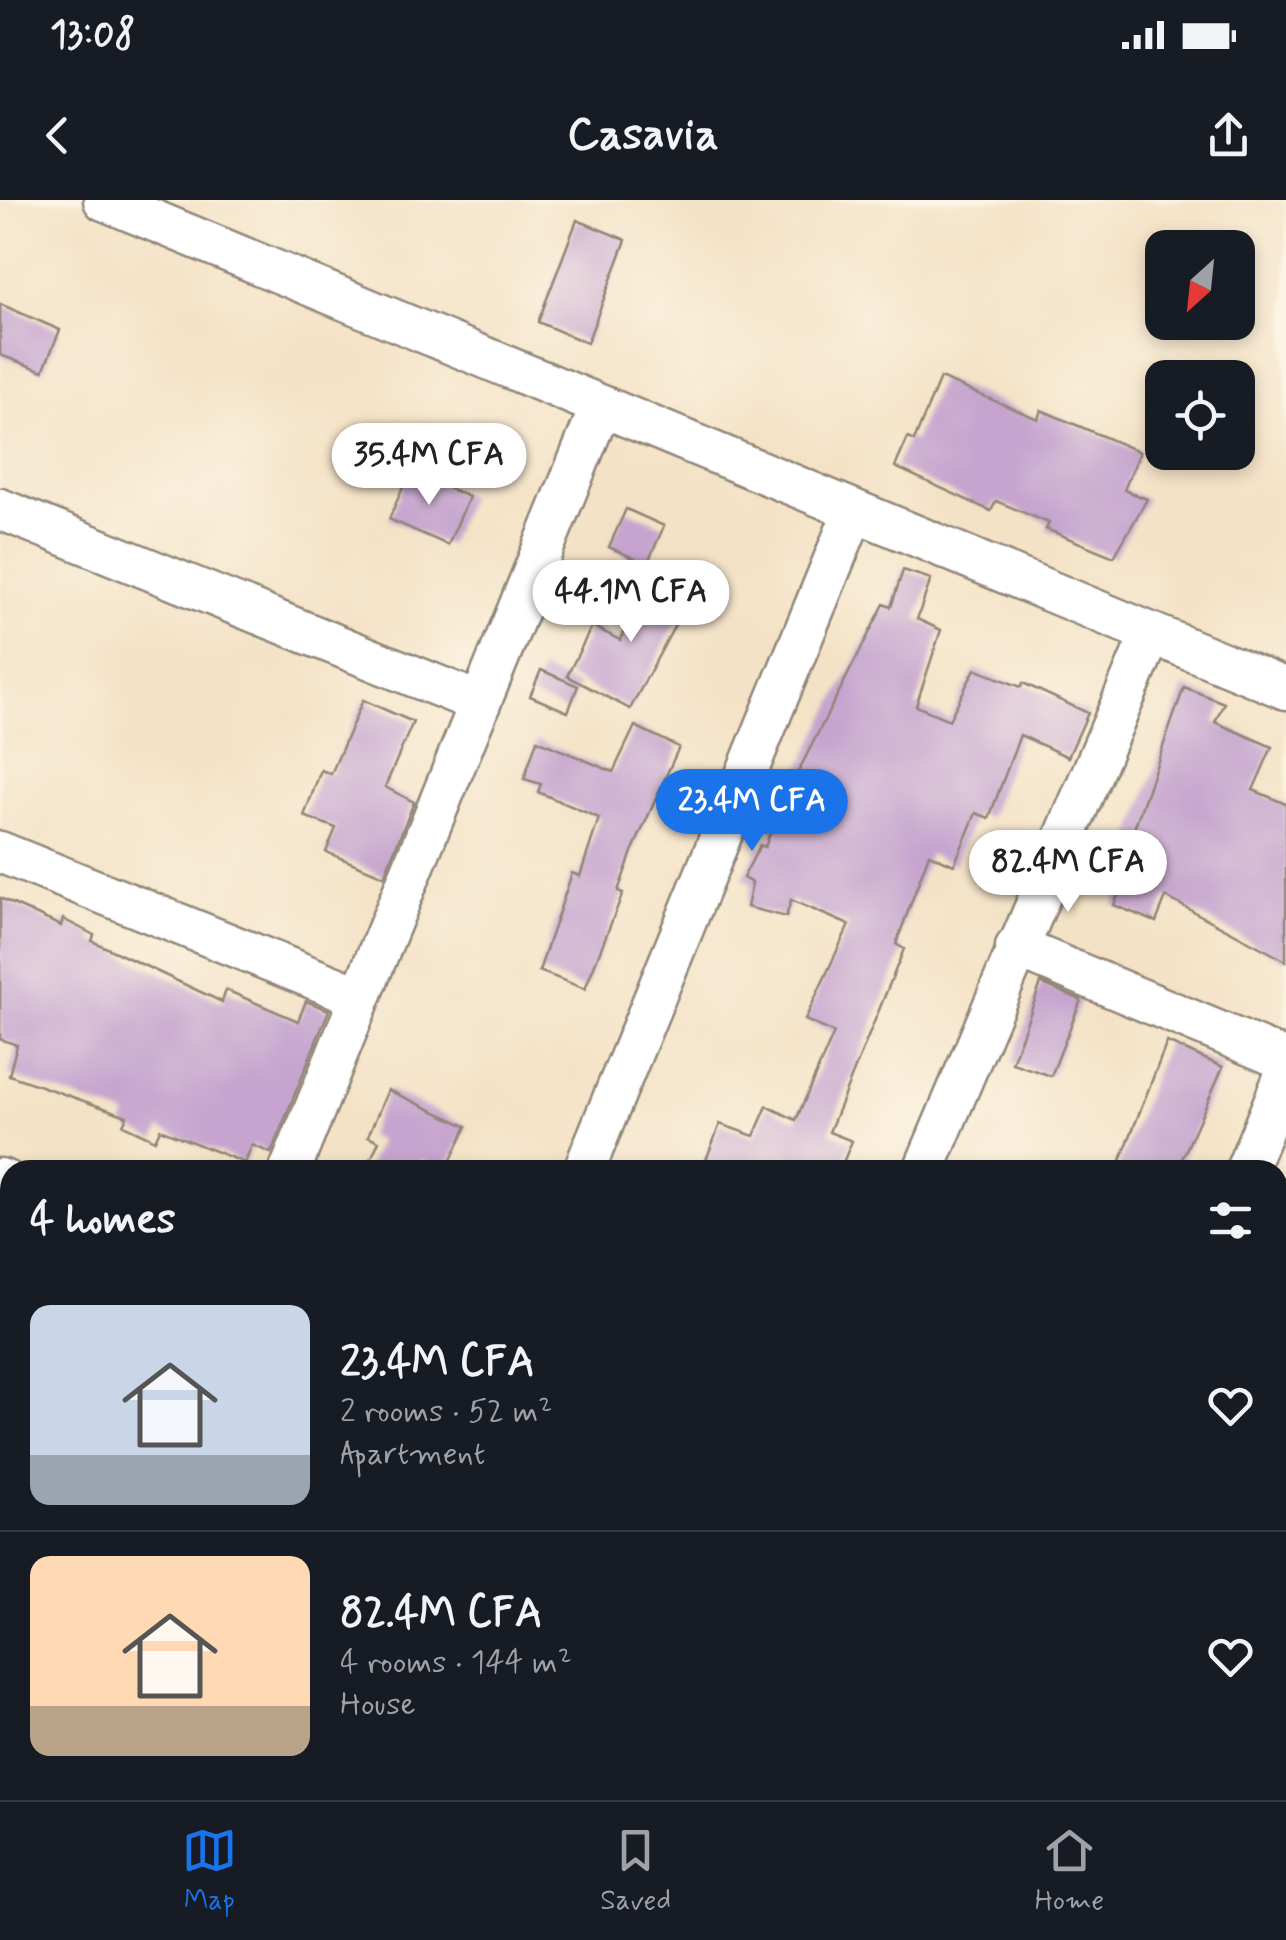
<!DOCTYPE html>
<meta charset="utf-8">
<style>
:root{--surface:#171b24;--page:#242831;--text:#f1f3f6;--muted:#9ea1a6;--line:#363941;--accent:#1a73e8}
body{margin:0;font-family:Mynerve,sans-serif;background:var(--page);color:var(--text);height:100vh;display:flex;flex-direction:column;font-size:38px;white-space:nowrap}
*{box-sizing:border-box;margin:0}
p{font-size:32px;color:var(--muted)}
.icon{flex:none;width:55px;height:55px;fill:none;stroke:currentColor;stroke-width:2;stroke-linecap:round;stroke-linejoin:round}
.map{position:relative;flex:1;overflow:hidden}
.side{position:absolute;left:0px;top:960px;width:1288px;height:640px;display:flex;flex-direction:column;background:var(--surface);border-radius:30px 30px 0 0;box-shadow:0 5px 15px #0003}
.side>*{flex:none}
.needle{width:65px;rotate:207deg}
.fabs{position:absolute;left:1145px;top:30px;display:grid;gap:20px}
.fabs a{display:grid;place-items:center;width:110px;height:110px;border-radius:20px;background:var(--surface);box-shadow:0 5px 15px #0003;font-size:50px}
.price{position:absolute;translate:-50% -85px;padding:0 22px;border-radius:35px;background:#fff;color:#222;font-size:32px;line-height:65px;filter:drop-shadow(0 2px 5px #0008)}
.price::after{content:'';position:absolute;left:50%;top:60px;width:30px;height:22px;margin-left:-15px;background:inherit;clip-path:polygon(0 0,100% 0,50% 100%)}
.price.active{background:var(--accent);color:#fff}
ul{padding:0;list-style:none}
li{display:flex;align-items:center;gap:30px;height:250px;padding:0 30px}
li+li{border-top:2px solid var(--line)}
li span{display:grid;place-items:center;flex:none;width:280px;height:200px;border-radius:20px;color:#555}
li>.icon{margin-inline-start:auto}
span .icon{width:120px;height:120px;fill:#fffc;stroke-width:1}
li b{font-size:42px}
h2{display:flex;justify-content:space-between;align-items:center;height:120px;padding:0 30px;font-size:42px}
.status{display:flex;justify-content:space-between;align-items:center;height:70px;padding:0 50px;background:var(--surface);direction:ltr}
.status svg{height:28px;fill:currentColor}
header{display:flex;justify-content:space-between;align-items:center;height:130px;padding:0 30px;background:var(--surface);font-size:45px;font-weight:700}
.tabs{display:flex;justify-content:space-around;align-items:center;height:140px;border-top:2px solid var(--line);background:var(--surface);font-size:28px;color:var(--muted)}
.tabs a{display:grid;justify-items:center;gap:5px}
.tabs .active{color:var(--accent)}
.map>svg:first-child{display:block}
</style>
<div class="status"><b>13:08</b><svg viewBox="0 0 49 12"><path d="M0 12V9h3v3zM5 12V6h3v6zM10 12V3h3v9zM15 12V0h3v12zM26 1h20v11H26zM47 4h2v5h-2z"/></svg></div>
<header><svg class="icon" aria-label="back" viewBox="0 0 24 24"><path d="M15 5l-7 7 7 7"/></svg>Casavia<svg class="icon" aria-label="share" viewBox="0 0 24 24"><path d="M12 15V3M7 8l5-5 5 5M5 13v7h14v-7"/></svg></header>
<div class="map">
<svg width="1286" height="1600" viewBox="0 0 1286 1600">
<rect width="100%" height="100%" fill="#fcf5e5"/>
<filter id="ink" filterUnits="userSpaceOnUse"><feTurbulence type="fractalNoise" baseFrequency=".01" numOctaves="2"/><feDisplacementMap in="SourceGraphic" scale="20" xChannelSelector="R" yChannelSelector="G"/><feConvolveMatrix kernelMatrix="1 2 1 2 8 2 1 2 1" color-interpolation-filters="sRGB"/></filter>
<filter id="wash" filterUnits="userSpaceOnUse"><feTurbulence type="fractalNoise" baseFrequency=".0048" numOctaves="4" result="noise"/><feDisplacementMap in="SourceGraphic" scale="40" xChannelSelector="R" yChannelSelector="G"/><feGaussianBlur stdDeviation="2.25" result="paint"/><feColorMatrix in="noise" values="0 0 0 0 0 0 0 0 0 0 0 0 0 0 0 0 0 1.4 0 .05"/><feComposite in="paint" operator="in"/></filter>
<g filter="url(#wash)">
<rect width="100%" height="100%" fill="#f4e2c6"/>
<g id="blocks">
<g fill="#c6a4cf">
<path d="M577 20 626 40 587 143 538 122Z"/>
<path d="M0 104 60 130 43 171 0 155Z"/>
<path d="M940 178 1038 219 1041 210 1140 252 1124 290 1147 299 1114 357 1046 329 1049 323 996 301 991 311 895 267 908 238 914 241Z"/>
<path d="M410 271 469 297 448 345 389 319Z"/>
<path d="M626 309 664 326 647 364 609 347Z"/>
<path d="M903 370 931 379 917 419 941 430 916 506 949 520 975 469 1021 487 1023 483 1088 513 1068 557 1020 535 989 618 976 613 954 665 929 654 896 744 904 749 829 932 852 941 840 970H702L720 924 754 936 767 906 796 920 834 833 805 820 849 725 791 700 786 717 747 707 752 683 743 678 760 645 765 647 778 611 884 404 891 407Z"/>
<path d="M650 374 692 393 630 509 567 476 592 426 620 440Z"/>
<path d="M541 470 578 486 568 512 530 496Z"/>
<path d="M1184 487 1224 503 1215 522 1272 547 1253 590 1286 604V761L1166 697 1156 722 1114 705 1131 663 1123 660Z"/>
<path d="M363 500 413 522 385 587 414 602 384 676 326 652 336 628 304 616 321 570 331 574Z"/>
<path d="M635 526 679 547 632 652 618 691 623 693 585 789 539 771 572 673 580 676 599 618 538 592 541 584 524 579 537 540 613 572Z"/>
<path d="M0 698 61 726 63 719 94 735 92 741 222 802 226 790 298 821 306 801 329 810 271 953 252 945 245 963 160 929 155 940 123 925 127 916 9 875 17 845 0 839Z"/>
<path d="M1041 783 1081 800 1051 876 1012 863Z"/>
<path d="M1167 842 1223 867 1177 970H1117Z"/>
<path d="M388 890 467 926 446 970 421 960 417 970H366L379 941 368 936Z"/>
</g>
</g>
</g>
<g filter="url(#ink)">
<use href="#blocks" fill-opacity="0" stroke="#908678" stroke-width="2.5"/>
<g fill="none" stroke-linecap="round" stroke-linejoin="round">
<defs>
<g id="minor">
<path d="M104 0 1286 489"/>
<path d="M0 309 480 503"/>
<path d="M0 652 360 797"/>
<path d="M1016 747 1286 860"/>
<path d="M290 970 601 206"/>
<path d="M584 970 854 311"/>
<path d="M924 970 1151 434"/>
<path d="M1246 970 1286 873"/>
<path d="M0 979 10 983"/>
<path d="M1278 1198 1286 1202"/>
<path d="M0 1331 10 1336"/>
<path d="M1278 1506 1286 1510"/>
<path d="M686 1590 708 1600"/>
<path d="M326 1600 330 1590"/>
</g>
</defs>
<use href="#minor" stroke="#908678" stroke-width="45"/>
<use href="#minor" stroke="#fff" stroke-width="40"/>
</g>
</g>
</svg>
<div class="fabs">
<a><svg class="needle" viewBox="-14 -14 28 28"><path d="M0-13l5 13h-10z" fill="#e53935"/><path d="M0 13l5-13h-10z" fill="#9ea1a6"/></svg></a>
<a><svg class="icon" aria-label="locate" viewBox="0 0 24 24"><circle cx="12" cy="12" r="6"/><path d="M12 2v4M12 18v4M2 12h4M18 12h4"/></svg></a>
</div>
<b class="price" style="left:429px;top:308px">35.4M CFA</b>
<b class="price" style="left:631px;top:445px">44.1M CFA</b>
<b class="price active" style="left:752px;top:654px">23.4M CFA</b>
<b class="price" style="left:1068px;top:715px">82.4M CFA</b>
<section class="side">
<h2>4 homes<svg class="icon" aria-label="filters" viewBox="0 0 24 24"><path d="M4 7h16M4 17h16"/><circle cx="9" cy="7" r="2"/><circle cx="15" cy="17" r="2"/></svg></h2>
<ul>
<li><span style="background:linear-gradient(#c9d6e8 75%,#9aa5b1 0)"><svg class="icon" aria-label="home" viewBox="0 0 24 24"><path d="M3 11l9-7 9 7M6 9v11h12V9"/></svg></span><div><b>23.4M CFA</b><p>2 rooms · 52 m²</p><p>Apartment</p></div><svg class="icon" aria-label="heart" viewBox="0 0 24 24"><path d="M12 20l-8-8c-3-5 5-10 8-4 3-6 11-1 8 4z"/></svg></li>
<li><span style="background:linear-gradient(#ffd9b3 75%,#b9a48a 0)"><svg class="icon" aria-label="home" viewBox="0 0 24 24"><path d="M3 11l9-7 9 7M6 9v11h12V9"/></svg></span><div><b>82.4M CFA</b><p>4 rooms · 144 m²</p><p>House</p></div><svg class="icon" aria-label="heart" viewBox="0 0 24 24"><path d="M12 20l-8-8c-3-5 5-10 8-4 3-6 11-1 8 4z"/></svg></li>
</ul>
</section>
</div>
<nav class="tabs">
<a class="active"><svg class="icon" aria-label="map" viewBox="0 0 24 24"><path d="M3 6l6-2 6 2 6-2v14l-6 2-6-2-6 2zM9 4v14M15 6v14"/></svg>Map</a>
<a><svg class="icon" aria-label="saved" viewBox="0 0 24 24"><path d="M7 4h10v16l-5-4-5 4z"/></svg>Saved</a>
<a><svg class="icon" aria-label="home" viewBox="0 0 24 24"><path d="M3 11l9-7 9 7M6 9v11h12V9"/></svg>Home</a>
</nav>
